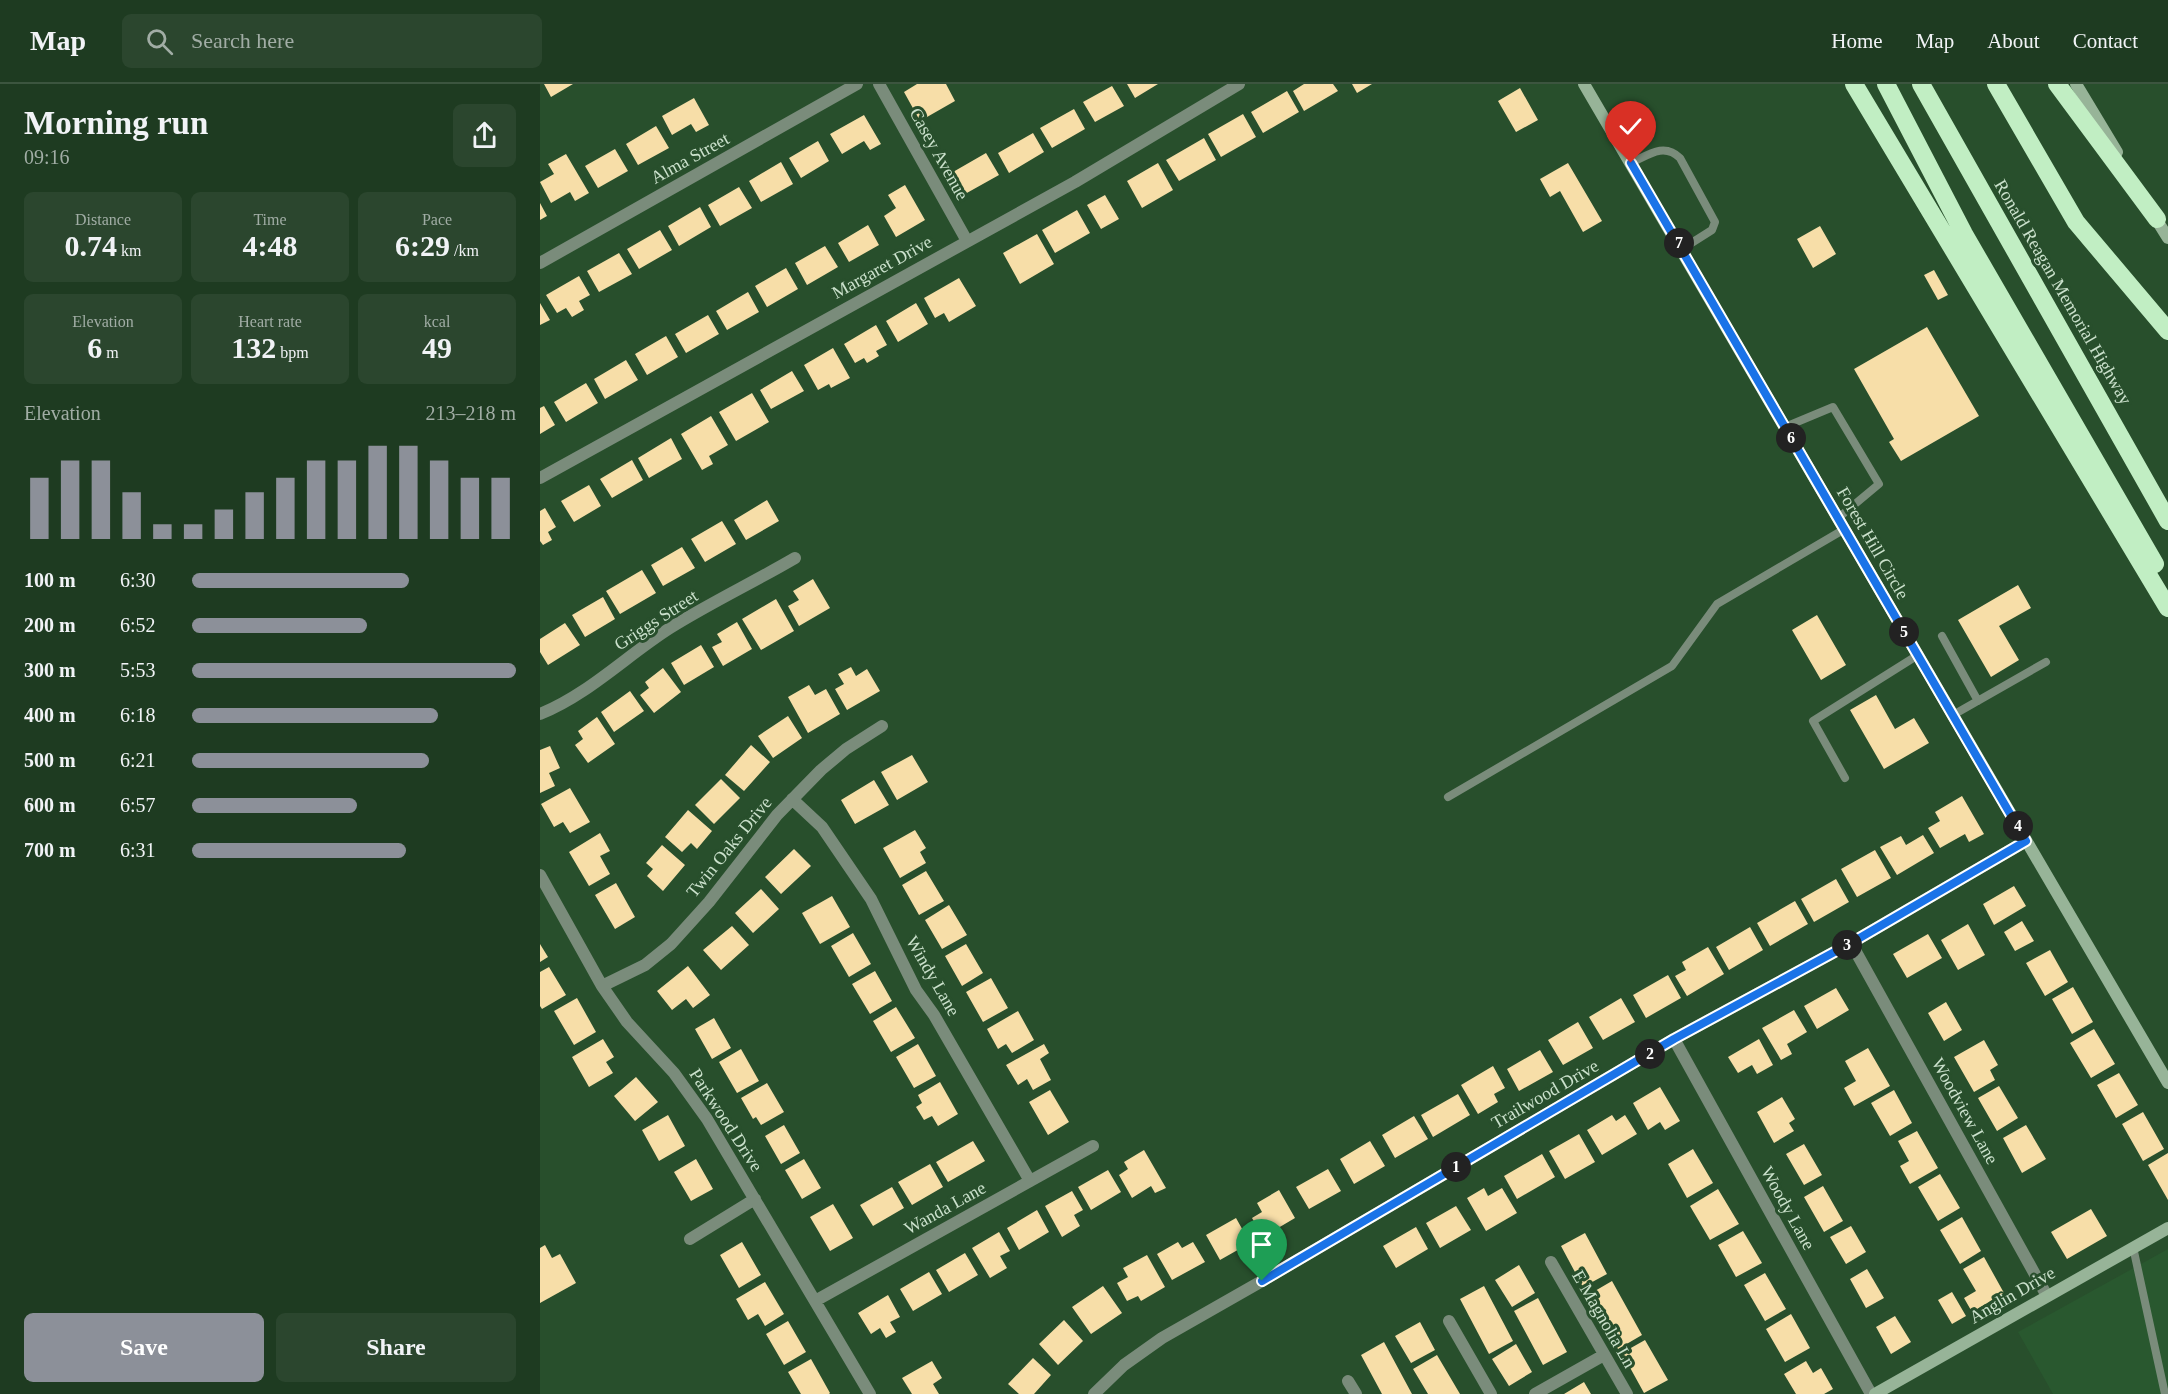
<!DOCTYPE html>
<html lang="en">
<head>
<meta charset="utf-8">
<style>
  :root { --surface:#1e3b21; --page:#2b462e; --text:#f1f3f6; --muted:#a1ada5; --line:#3c553f; --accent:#8c9099 }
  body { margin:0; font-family:Georgia,serif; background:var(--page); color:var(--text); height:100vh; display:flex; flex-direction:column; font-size:22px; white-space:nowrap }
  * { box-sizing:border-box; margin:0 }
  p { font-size:20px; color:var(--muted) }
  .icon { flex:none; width:33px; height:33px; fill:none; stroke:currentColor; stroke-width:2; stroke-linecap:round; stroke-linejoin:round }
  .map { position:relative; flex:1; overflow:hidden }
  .side { display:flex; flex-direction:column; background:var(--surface); width:540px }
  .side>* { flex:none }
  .pin { position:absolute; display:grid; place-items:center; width:51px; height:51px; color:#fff; margin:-62px -26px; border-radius:50% 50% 50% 0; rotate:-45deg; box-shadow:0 0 6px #0007 }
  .pin .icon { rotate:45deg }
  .km { position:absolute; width:30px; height:30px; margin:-15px; border-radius:50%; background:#222; color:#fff; font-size:16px; line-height:30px; text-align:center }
  .round { display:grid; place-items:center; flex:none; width:63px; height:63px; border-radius:9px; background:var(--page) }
  .head { display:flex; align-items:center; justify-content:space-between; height:102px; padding:0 24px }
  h1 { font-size:33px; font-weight:700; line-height:45px }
  .stats { display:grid; grid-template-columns:repeat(3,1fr); gap:9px; height:102px; padding:6px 24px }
  .stats div { display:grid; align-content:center; border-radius:9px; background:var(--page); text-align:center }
  .stats b { font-size:30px; font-weight:700 }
  .stats small { font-size:16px; font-weight:400 }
  .stats p { font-size:16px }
  .chart { height:168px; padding:12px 24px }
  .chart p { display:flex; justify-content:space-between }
  .chart svg { width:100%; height:108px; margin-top:6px; stroke:var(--accent); stroke-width:6 }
  .cta { display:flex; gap:12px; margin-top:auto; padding:12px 24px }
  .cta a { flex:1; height:69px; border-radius:9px; background:var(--accent); color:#fff; font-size:24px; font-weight:700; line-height:69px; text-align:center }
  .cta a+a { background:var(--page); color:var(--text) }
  ul { padding:0 24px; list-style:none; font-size:20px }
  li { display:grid; grid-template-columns:96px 72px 1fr; align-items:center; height:45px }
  li i { height:15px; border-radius:8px; background:var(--accent) }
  header { display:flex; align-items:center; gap:36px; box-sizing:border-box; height:84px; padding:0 30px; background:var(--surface); border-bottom:2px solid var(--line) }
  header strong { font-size:28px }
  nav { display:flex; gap:33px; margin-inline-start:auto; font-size:21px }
  .search { width:420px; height:54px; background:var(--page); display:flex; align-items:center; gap:15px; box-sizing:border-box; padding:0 21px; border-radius:9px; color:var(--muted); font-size:22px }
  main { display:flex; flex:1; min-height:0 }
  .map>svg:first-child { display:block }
  .built { fill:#29582f }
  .building { fill:#f7dea8 }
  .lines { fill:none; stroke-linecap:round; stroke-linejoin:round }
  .lane { stroke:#7a8c7b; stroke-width:8 }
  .street { stroke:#7a8c7b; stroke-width:12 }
  .secondary { stroke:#97b498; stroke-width:12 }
  .highway { stroke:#c1eec3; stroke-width:18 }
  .route-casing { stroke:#fff; stroke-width:12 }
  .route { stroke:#1a73e8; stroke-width:8 }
  .labels { text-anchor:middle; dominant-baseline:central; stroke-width:6; stroke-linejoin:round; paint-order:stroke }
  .street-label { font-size:18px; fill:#cbe1cc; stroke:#284f2c }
</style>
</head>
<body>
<header>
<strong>Map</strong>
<div class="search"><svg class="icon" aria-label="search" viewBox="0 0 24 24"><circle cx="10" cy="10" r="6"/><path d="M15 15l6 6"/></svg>Search here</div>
<nav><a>Home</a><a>Map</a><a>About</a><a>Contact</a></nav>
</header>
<main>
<section class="side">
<div class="head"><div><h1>Morning run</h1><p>09:16</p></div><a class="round"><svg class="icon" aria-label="share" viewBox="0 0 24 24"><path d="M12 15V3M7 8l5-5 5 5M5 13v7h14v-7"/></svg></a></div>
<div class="stats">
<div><p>Distance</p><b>0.74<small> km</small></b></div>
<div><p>Time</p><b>4:48</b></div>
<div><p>Pace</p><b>6:29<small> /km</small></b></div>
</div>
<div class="stats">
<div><p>Elevation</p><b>6<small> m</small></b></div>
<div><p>Heart rate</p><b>132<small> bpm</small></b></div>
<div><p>kcal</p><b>49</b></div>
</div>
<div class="chart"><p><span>Elevation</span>213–218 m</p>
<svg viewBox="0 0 160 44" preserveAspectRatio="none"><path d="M5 44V19M15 44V12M25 44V12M35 44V25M45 44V38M55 44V38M65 44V32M75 44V25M85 44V19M95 44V12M105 44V12M115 44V6M125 44V6M135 44V12M145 44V19M155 44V19"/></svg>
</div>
<ul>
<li><b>100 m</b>6:30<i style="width:67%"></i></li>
<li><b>200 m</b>6:52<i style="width:54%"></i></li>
<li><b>300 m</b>5:53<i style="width:100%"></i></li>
<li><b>400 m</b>6:18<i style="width:76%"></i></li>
<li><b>500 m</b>6:21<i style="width:73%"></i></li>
<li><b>600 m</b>6:57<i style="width:51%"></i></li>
<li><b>700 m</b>6:31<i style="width:66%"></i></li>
</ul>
<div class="cta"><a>Save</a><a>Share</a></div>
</section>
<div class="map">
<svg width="1628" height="1310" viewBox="0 0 1628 1310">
  <rect width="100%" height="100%" fill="#284f2c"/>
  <path class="built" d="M1628,1165V1310H1513L1478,1248Z"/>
  <path class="building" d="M4,0H33L11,13Z
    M377,0H406L415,17L380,37L364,8Z
    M587,0H618L595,14Z
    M764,0H793L798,7L764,27L753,7Z
    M812,0H832L817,9Z
    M572,2L584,22L555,38L543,18Z
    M980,4L998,36L976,48L958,17Z
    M747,7L759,28L723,49L711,28Z
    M154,14L169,41L156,48L151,40L132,51L122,32Z
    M534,25L545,45L512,64L500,44Z
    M703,30L716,53L681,73L668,50Z
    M324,31L341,60L330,66L324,57L302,70L290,50Z
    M116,42L129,64L98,81L86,60Z
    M493,49L504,68L469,89L458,69Z
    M664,54L676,76L639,97L626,76Z
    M278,57L289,77L261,94L249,74Z
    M75,65L88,87L58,104L45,82Z
    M446,69L459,91L425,110L413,88Z
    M26,70L49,109L35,117L30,108L11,119L0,98L14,90L8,80Z
    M241,78L253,100L221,118L209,97Z
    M618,79L633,106L602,124L587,97Z
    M1028,79L1062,137L1043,148L1020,107L1010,113L1000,95Z
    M365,101L385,136L356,153L344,132L356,124L348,111Z
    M199,103L212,124L180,142L168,121Z
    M565,111L579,135L561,145L547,121Z
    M0,119L7,132L0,136Z
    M160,123L171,143L139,162L128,142Z
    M537,126L550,149L515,169L502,146Z
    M328,141L339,161L309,178L298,159Z
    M1280,142L1296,170L1273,184L1257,155Z
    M120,146L132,166L99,185L87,165Z
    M497,150L514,180L480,200L463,169Z
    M285,162L298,183L267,201L255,179Z
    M79,169L92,190L59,208L47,187Z
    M246,184L258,205L227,223L215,202Z
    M1394,186L1408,211L1398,216L1384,191Z
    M39,192L50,211L39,217L44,226L32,233L26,224L17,229L6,211Z
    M419,194L436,222L409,238L404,229L395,234L384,214Z
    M208,208L219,228L187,246L176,227Z
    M0,219L10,236L0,241Z
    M376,219L388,240L358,258L346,237Z
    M168,231L179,250L146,269L135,250Z
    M336,241L347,261L336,267L339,272L327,279L324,274L315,279L304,260Z
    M1387,243L1439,332L1361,377L1349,358L1354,355L1314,285Z
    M126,252L138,273L107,291L95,270Z
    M293,264L310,294L291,304L289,300L278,306L264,281Z
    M86,276L98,296L65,315L54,295Z
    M252,287L264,307L231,325L220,306Z
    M46,299L58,319L26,338L14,318Z
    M212,309L229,338L196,357L179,328Z
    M4,322L15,341L0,350V324Z
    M171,332L188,361L169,372L173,380L162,386L141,350Z
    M131,354L142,375L109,394L98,374Z
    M92,376L103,396L72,414L60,395Z
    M49,401L61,422L34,438L21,417Z
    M227,416L239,437L206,456L194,436Z
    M5,424L16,443L8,448L12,456L3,461L0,457V427Z
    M182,437L196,460L165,478L151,455Z
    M142,463L155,484L123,502L111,481Z
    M102,486L116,509L80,530L66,507Z
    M273,495L290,524L259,542L248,522L259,516L253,507Z
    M1478,501L1491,524L1459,542L1479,576L1451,593L1418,536Z
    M63,513L75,535L45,553L32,531Z
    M236,515L254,547L221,566L202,535Z
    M1277,531L1306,581L1281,596L1252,546Z
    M197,538L212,565L183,582L172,563L182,558L177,550Z
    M25,539L40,561L8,581L0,568V555Z
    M161,561L174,583L144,601L131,579Z
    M311,583L316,592L327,585L340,607L307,626L295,605L304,600L298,590Z
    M123,584L141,608L114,629L100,611L109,604L105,598Z
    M269,601L275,611L286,605L300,630L268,649L248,613Z
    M90,607L104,627L74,648L61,628Z
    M1336,611L1355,645L1374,634L1389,659L1344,685L1310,626Z
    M248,632L262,654L233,674L218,652Z
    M57,633L75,660L48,679L35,661L43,655L38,647Z
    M211,661L230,678L204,707L185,691Z
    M10,662L20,684L9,689L15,702L0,709V666Z
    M372,671L388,698L357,716L341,688Z
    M181,695L200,714L174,740L155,721Z
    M334,696L349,721L315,740L301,716Z
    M30,704L50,738L30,749L23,738L14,743L1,720Z
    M1422,712L1444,750L1429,758L1425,750L1400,764L1388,744L1400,737L1395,728Z
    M148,726L172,747L157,765L151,759L142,768L125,753Z
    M375,746L386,764L380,768L386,779L360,794L343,764Z
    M60,749L70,767L60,772L70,790L49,802L29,768Z
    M1383,751L1394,769L1357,791L1340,763L1361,752L1366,761Z
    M122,761L145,781L123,807L107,792L113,785L106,779Z
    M254,765L271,782L241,810L225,793Z
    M1335,766L1351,794L1317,813L1301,785Z
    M386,787L404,817L379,831L362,801Z
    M1296,795L1309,818L1274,838L1261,815Z
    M76,799L95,833L75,845L55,811Z
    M1474,802L1486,822L1454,841L1443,820Z
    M221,805L239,825L213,849L195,829Z
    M292,812L310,843L280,860L262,829Z
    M1255,817L1268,840L1230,862L1217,839Z
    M409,821L427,851L402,865L385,836Z
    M1482,837L1494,857L1475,867L1464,848Z
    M1428,840L1445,871L1418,886L1401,856Z
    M192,842L209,861L181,886L163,866Z
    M1210,843L1223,866L1189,886L1176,863Z
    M313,849L331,880L309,893L291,862Z
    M1388,850L1402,874L1367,894L1353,870Z
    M0,860L8,873L0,878Z
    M426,860L443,889L422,902L405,872Z
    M1168,863L1184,890L1147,912L1135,892L1146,886L1142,878Z
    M1510,866L1528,898L1505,912L1486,879Z
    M148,882L170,911L153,924L146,915L132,926L117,907Z
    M9,883L26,911L2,925L0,922V888Z
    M335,887L352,917L330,930L312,900Z
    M1128,891L1141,914L1106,934L1093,911Z
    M451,894L468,924L443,938L426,908Z
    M1533,903L1553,938L1532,950L1512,915Z
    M1296,904L1309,926L1277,945L1264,922Z
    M37,914L56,948L34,961L14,927Z
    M1081,914L1095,938L1063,956L1049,933Z
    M1406,918L1422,946L1404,957L1388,929Z
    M356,923L375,954L351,968L333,937Z
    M1254,926L1267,948L1247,960L1252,970L1241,976L1222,944Z
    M478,927L494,956L472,969L466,960L458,965L447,945Z
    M174,934L191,964L172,975L155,945Z
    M1038,938L1053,964L1023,981L1008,956Z
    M1554,945L1575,980L1551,994L1530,959Z
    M63,955L74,973L66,978L73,989L49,1003L32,973Z
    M1219,955L1233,981L1217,990L1212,981L1198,989L1188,973Z
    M1444,956L1458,981L1450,986L1455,996L1434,1008L1414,973Z
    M378,960L396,992L374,1004L356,973Z
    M504,960L509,969L500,975L511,996L493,1006L487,995L478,1001L466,981Z
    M1328,964L1350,1002L1314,1022L1304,1004L1316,997L1305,977Z
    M201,965L219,997L197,1009L179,978Z
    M1000,966L1013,988L979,1007L967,985Z
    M953,982L965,1004L954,1010L958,1018L938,1030L921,1001Z
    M1579,989L1598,1021L1576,1034L1557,1001Z
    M96,993L118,1018L95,1037L74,1012Z
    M400,998L418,1030L398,1042L392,1032L384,1036L376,1023L382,1019L378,1011Z
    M227,999L244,1028L221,1041L216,1033L213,1035L201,1014Z
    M1459,1002L1478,1034L1457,1047L1438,1014Z
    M1120,1003L1140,1037L1125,1046L1120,1038L1108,1046L1093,1019Z
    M510,1006L529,1038L508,1051L489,1018Z
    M1354,1006L1372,1039L1350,1052L1331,1019Z
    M918,1010L930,1031L893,1053L881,1031Z
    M1242,1013L1255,1035L1249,1039L1254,1047L1234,1059L1217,1028Z
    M1603,1028L1624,1065L1603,1077L1582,1040Z
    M128,1031L145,1062L119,1077L102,1046Z
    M1072,1031L1076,1037L1085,1031L1097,1050L1062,1071L1047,1046Z
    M874,1032L888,1055L855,1074L842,1051Z
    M244,1041L260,1069L241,1080L225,1052Z
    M1486,1041L1506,1075L1482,1089L1463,1054Z
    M1377,1047L1398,1084L1370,1100L1360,1082L1369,1077L1358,1057Z
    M1039,1050L1055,1078L1025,1095L1009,1067Z
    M433,1057L445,1077L408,1098L396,1078Z
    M830,1057L845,1082L814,1100L800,1075Z
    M1264,1060L1282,1091L1264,1101L1246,1070Z
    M1153,1065L1173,1099L1147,1114L1128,1080Z
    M604,1066L626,1104L615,1109L611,1102L592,1114L579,1091L588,1085L584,1078Z
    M1628,1069V1116L1608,1081Z
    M1002,1070L1015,1093L977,1115L964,1092Z
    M156,1075L173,1105L151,1117L134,1088Z
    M264,1075L281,1104L262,1115L245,1086Z
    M390,1080L403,1103L372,1121L358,1098Z
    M788,1085L801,1107L769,1125L756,1103Z
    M568,1086L581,1108L551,1126L538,1103Z
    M1400,1090L1420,1124L1398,1137L1378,1103Z
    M1283,1102L1303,1137L1284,1148L1264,1113Z
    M352,1103L364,1124L333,1142L320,1121Z
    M944,1104L948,1112L962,1104L977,1129L946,1147L927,1114Z
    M1178,1105L1199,1140L1170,1156L1150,1122Z
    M739,1106L755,1134L723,1153L712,1134L722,1128L717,1119Z
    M532,1107L543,1126L534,1131L540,1142L522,1153L505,1122Z
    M293,1120L313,1154L290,1167L270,1133Z
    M916,1122L931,1146L900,1164L886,1139Z
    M1551,1125L1567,1152L1527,1175L1511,1148Z
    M497,1126L509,1148L479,1166L467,1144Z
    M1422,1133L1441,1167L1420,1180L1400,1146Z
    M696,1134L710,1159L680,1176L666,1151Z
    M1311,1142L1326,1168L1306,1180L1290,1153Z
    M876,1143L888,1165L856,1184L843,1162Z
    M1203,1147L1222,1179L1196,1193L1178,1161Z
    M459,1148L470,1167L460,1172L467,1184L450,1194L432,1164Z
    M1045,1149L1067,1190L1043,1203L1021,1162Z
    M202,1158L221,1191L199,1204L180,1171Z
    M638,1158L642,1164L653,1158L665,1178L632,1196L617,1170Z
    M5,1161L12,1174L20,1170L36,1199L0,1219V1164Z
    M425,1169L438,1191L409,1208L396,1186Z
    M607,1171L625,1203L601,1217L598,1212L587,1217L577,1199L588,1193L583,1184Z
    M1444,1173L1464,1209L1432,1228L1424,1214L1436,1207L1423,1185Z
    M979,1181L995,1209L972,1223L955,1196Z
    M1327,1185L1344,1214L1326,1224L1310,1195Z
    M389,1188L402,1210L373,1227L360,1205Z
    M1225,1189L1246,1225L1225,1237L1204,1201Z
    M1072,1197L1102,1251L1078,1265L1048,1211Z
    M225,1198L244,1230L225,1242L218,1230L208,1236L196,1215Z
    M563,1202L582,1229L551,1250L532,1223Z
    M944,1202L973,1257L949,1270L920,1215Z
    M1412,1208L1426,1232L1412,1240L1398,1216Z
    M348,1211L360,1233L350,1238L356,1248L346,1254L340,1244L331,1250L318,1229Z
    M998,1214L1027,1268L1003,1281L974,1227Z
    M1251,1230L1270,1264L1245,1278L1226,1245Z
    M1355,1232L1371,1258L1351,1270L1336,1243Z
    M524,1236L543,1257L518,1281L499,1260Z
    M248,1237L266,1268L244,1281L226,1250Z
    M880,1238L895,1266L871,1279L855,1252Z
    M1105,1256L1128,1296L1104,1309L1082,1269Z
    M844,1258L872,1310H842L821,1271Z
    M976,1260L992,1288L969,1302L952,1275Z
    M897,1271L920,1310H888L873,1285Z
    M493,1274L511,1291L494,1310H479L468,1300Z
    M271,1275L290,1309L289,1310H261L248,1288Z
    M392,1277L402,1294L393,1300L399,1310H372L362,1294Z
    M1266,1277L1273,1289L1281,1284L1293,1305L1284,1310H1256L1244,1290Z
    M1044,1298L1051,1310H1024Z"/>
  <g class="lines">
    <path class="lane" d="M1091,79C1108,71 1124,58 1140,74L1175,138L1172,146L1142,165
      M1245,343L1293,323L1339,400L1297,435
      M1402,552L1438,617
      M1413,631L1506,578
      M1305,694L1273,637L1378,571
      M908,713L1132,582L1177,520L1303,446
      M1593,1163L1625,1310"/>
    <path class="street" d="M339,0L427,157
      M0,179L317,0
      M0,394L535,98L699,0
      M0,630C49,610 86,572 130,544C170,519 214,498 255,474
      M252,715L282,743L331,815L376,906L394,931L490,1097
      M0,791L62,902L87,938L134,989L167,1035L330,1310
      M1311,859L1507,1212
      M62,902L105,881L131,860L169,818L237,731L281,686L306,665L342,642
      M1134,955L1331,1310
      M150,1155L215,1115
      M1011,1178L1087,1310
      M275,1217L553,1062
      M909,1237L951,1310
      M808,1297L816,1310
      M554,1310L584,1281L622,1254L722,1197L1134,955L1311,859L1486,757
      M995,1310L1064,1271"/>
    <path class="secondary" d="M1044,0L1628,999
      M1536,0L1577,68
      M1613,130L1628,154
      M1335,1310L1628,1144"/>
    <path class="highway" d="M1314,0L1628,524
      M1346,0L1424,150L1615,480
      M1381,0L1628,437
      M1456,0L1536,138L1628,247
      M1517,0L1617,135"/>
  </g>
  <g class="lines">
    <defs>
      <path id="route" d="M722,1197L1134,955L1311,859L1486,757L1091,79"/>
    </defs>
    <use href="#route" class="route-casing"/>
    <use href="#route" class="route"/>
  </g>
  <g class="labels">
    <g class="street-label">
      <text transform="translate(399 70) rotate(61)">Casey Avenue</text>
      <text transform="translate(150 74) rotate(-29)">Alma Street</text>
      <text transform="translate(342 183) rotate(-29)">Margaret Drive</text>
      <text transform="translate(1523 208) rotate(60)">Ronald Reagan Memorial Highway</text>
      <text transform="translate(1333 459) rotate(60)">Forest Hill Circle</text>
      <text transform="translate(116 536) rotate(-33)">Griggs Street</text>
      <text transform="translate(189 763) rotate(-51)">Twin Oaks Drive</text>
      <text transform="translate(393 892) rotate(60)">Windy Lane</text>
      <text transform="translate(1005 1010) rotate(-30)">Trailwood Drive</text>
      <text transform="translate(1425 1027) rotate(61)">Woodview Lane</text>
      <text transform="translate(186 1036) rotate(57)">Parkwood Drive</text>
      <text transform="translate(405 1124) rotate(-29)">Wanda Lane</text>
      <text transform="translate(1248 1124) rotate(61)">Woody Lane</text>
      <text transform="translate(1472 1211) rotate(-30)">Anglin Drive</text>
      <text transform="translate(1064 1235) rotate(60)">E Magnolia Ln</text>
    </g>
  </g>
</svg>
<div class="pin" style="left:722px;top:1197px;background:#1e9e55"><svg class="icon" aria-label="arrive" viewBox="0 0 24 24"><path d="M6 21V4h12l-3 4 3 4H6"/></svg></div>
<div class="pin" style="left:1091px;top:79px;background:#d93025"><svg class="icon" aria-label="check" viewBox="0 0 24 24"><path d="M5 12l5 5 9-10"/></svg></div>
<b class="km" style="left:916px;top:1083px">1</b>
<b class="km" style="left:1110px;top:970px">2</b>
<b class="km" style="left:1307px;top:861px">3</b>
<b class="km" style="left:1478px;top:742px">4</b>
<b class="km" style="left:1364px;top:548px">5</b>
<b class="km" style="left:1251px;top:354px">6</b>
<b class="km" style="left:1139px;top:159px">7</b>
</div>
</main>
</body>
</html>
